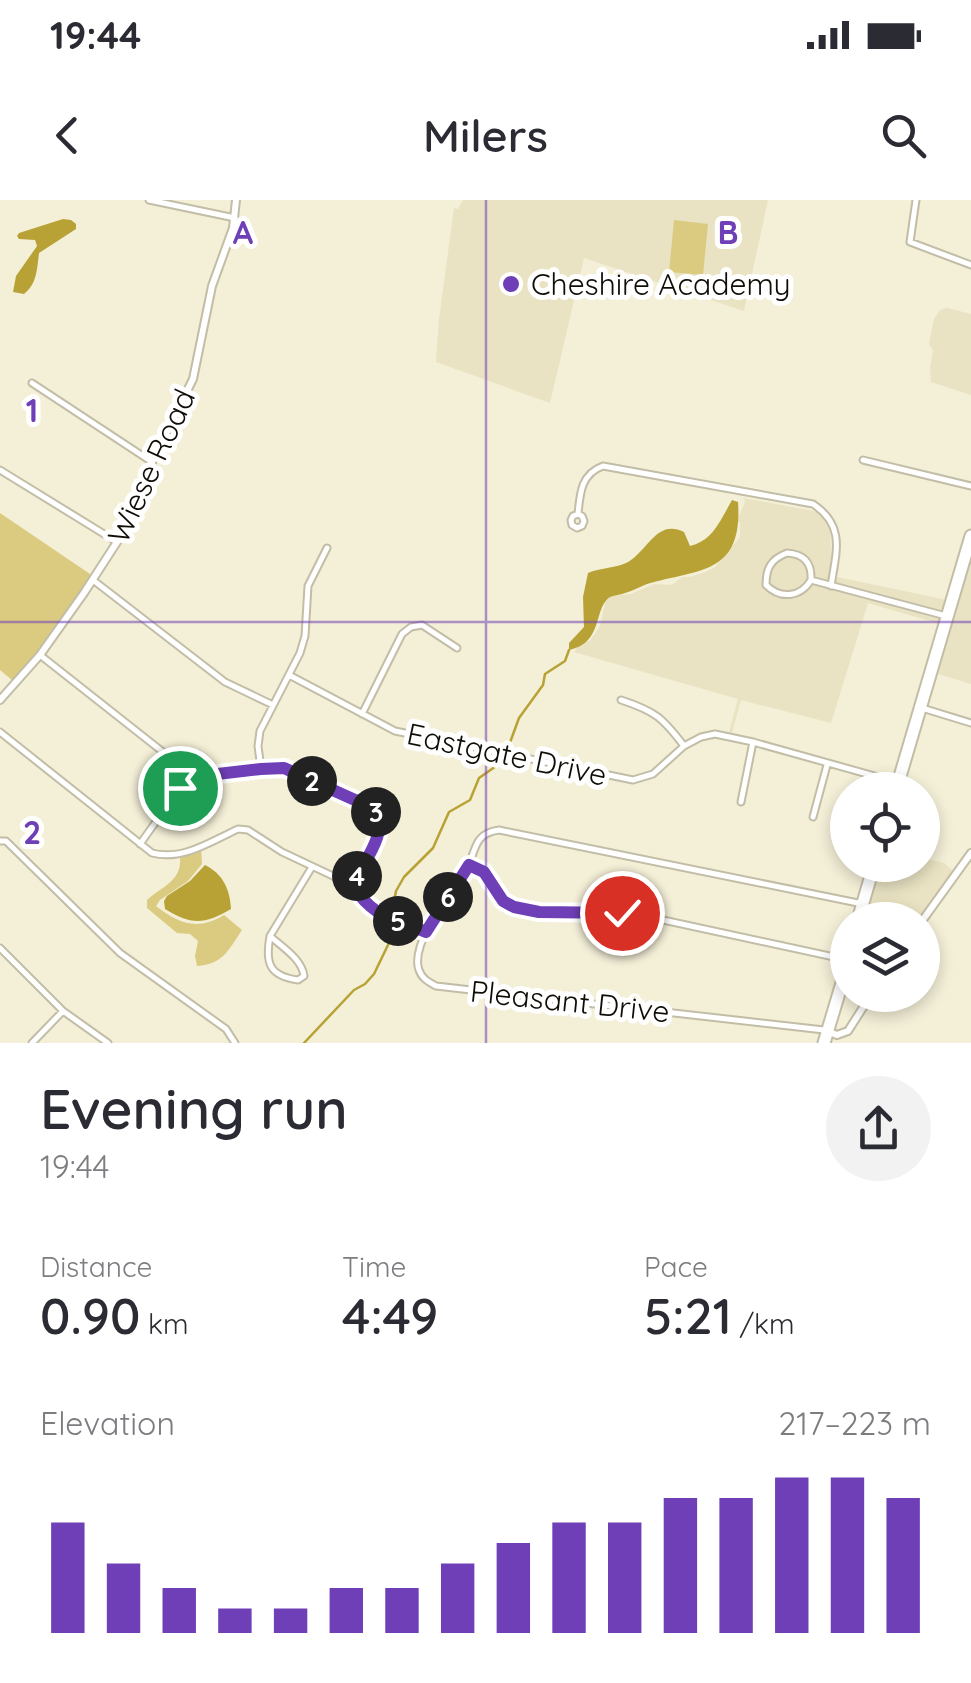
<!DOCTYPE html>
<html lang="en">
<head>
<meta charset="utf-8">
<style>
  :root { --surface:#fff; --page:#f2f2f3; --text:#2b2b33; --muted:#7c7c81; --accent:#6e3fb6 }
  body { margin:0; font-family:Quicksand,sans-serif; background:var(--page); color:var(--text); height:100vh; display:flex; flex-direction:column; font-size:38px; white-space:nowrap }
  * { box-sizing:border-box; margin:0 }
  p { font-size:32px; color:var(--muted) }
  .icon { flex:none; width:55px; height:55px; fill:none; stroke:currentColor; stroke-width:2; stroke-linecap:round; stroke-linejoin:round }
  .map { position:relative; height:843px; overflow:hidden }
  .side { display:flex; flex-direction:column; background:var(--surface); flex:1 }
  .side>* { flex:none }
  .buttons { position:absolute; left:830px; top:572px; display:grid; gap:20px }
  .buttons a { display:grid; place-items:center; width:110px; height:110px; border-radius:50%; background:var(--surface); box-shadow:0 5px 15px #0003; font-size:50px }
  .pin { position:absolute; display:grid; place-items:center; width:85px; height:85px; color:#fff; margin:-42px; border:5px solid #fff; border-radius:50%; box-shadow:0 2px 10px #0007 }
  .km { position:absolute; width:50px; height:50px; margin:-25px; border-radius:50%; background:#222; color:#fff; font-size:28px; line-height:50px; text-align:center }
  .round { display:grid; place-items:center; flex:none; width:105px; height:105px; border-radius:52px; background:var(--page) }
  .overview { display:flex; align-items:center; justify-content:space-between; height:170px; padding:0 40px }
  h1 { font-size:55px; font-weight:600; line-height:75px }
  .figures { display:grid; grid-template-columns:repeat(3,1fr); gap:15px; height:170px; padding:10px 40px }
  .figures div { display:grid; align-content:center }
  .figures b { font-size:50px; font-weight:600 }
  .figures small { font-size:28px; font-weight:400 }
  .figures p { font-size:28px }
  .chart { height:280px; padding:20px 40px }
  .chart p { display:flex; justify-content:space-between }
  .chart svg { width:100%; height:180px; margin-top:10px; stroke:var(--accent); stroke-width:6 }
  .status { display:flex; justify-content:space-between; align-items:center; height:70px; padding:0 50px; background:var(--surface); direction:ltr }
  .status svg { height:28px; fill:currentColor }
  header { display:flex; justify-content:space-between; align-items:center; height:130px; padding:0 40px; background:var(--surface); font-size:45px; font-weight:600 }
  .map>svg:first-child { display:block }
  .built { fill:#e9e3c3 }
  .green { fill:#dbcb80 }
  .water { fill:#b8a235 }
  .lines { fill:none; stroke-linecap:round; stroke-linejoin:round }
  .stream { stroke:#b8a235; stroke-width:2.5 }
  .minor-casing { stroke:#c2bda6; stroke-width:9 }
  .tertiary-casing { stroke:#c2bda6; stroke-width:10 }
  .trunk-casing { stroke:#c2bda6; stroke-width:15 }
  .minor { stroke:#fff; stroke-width:5 }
  .tertiary { stroke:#fff; stroke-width:6 }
  .trunk { stroke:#fff; stroke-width:11 }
  .route-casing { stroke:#fff; stroke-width:20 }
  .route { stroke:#6e3fb6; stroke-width:12 }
  .grid { fill:none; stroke:#6e3fb6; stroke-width:2.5; stroke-opacity:0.55 }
  .poi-dot { fill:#6e3fb6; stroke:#fff; stroke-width:4 }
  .labels { text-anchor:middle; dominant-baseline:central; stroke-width:10; stroke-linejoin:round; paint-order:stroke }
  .poi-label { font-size:30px; fill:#0f0d06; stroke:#fff; text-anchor:start }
  .street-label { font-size:30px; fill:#0f0d06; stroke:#fff }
  .grid-label { font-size:32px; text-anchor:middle; font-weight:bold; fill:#6e3fb6; stroke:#fff; stroke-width:10; stroke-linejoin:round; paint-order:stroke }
</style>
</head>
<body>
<div class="status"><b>19:44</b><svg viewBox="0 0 49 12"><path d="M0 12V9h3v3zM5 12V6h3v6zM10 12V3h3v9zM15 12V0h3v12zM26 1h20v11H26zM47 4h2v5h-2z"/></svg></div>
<header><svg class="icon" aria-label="back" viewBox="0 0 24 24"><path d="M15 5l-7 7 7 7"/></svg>Milers<svg class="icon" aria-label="search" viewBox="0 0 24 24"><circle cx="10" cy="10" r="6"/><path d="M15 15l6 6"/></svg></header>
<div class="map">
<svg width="971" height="843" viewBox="0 0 971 843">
  <rect width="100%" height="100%" fill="#f4efd7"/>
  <path class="built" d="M463,0H768L744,111L584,58L550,203L436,162L439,119L454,8L458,9Z
    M947,108L971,114V195L931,182L930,168L933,150L929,144L934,119L940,110Z
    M743,298L830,314L831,365L839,367L837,377L947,400L940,424L868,403L831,523L741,500L732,533L729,532L738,499L574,452L583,440L590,441L600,426L605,403L602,396L631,394L654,384L672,385L682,377H689L706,372L715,367L740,337V322L729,324L739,316L745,302Z
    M971,357V484L938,474Z
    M923,658L944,663L953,671L919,720H865L881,665H922Z"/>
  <path class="green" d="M674,20L708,24L703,75L669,72Z
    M0,313L93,376L37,455L13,481L0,470Z
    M201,649L202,664L188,681L160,700L156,706C179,724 198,731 224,715L242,730C228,751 223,764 197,766L195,756L198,741L190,734L177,733L147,708V700C161,687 182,681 180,658Z"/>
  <path class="water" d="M63,19L71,20L76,24V29L39,53C37,69 37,84 24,94L13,92L16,76L37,46L35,40L19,39L17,36L19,33Z
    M732,300L738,302C743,375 699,369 647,384C639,387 632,391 625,393C622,394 613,396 610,397C593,408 604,443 569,450V443L584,427L583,397L588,373C600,368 615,368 626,363C648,352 656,318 684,332L690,346C713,341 721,319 732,300Z
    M205,665C223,674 230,689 231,709C204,725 191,725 165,709L164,701L167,696L190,681Z"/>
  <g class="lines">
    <path class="stream" d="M508,548L519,518L543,485L545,474L565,461L569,450
      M304,843L354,790L365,784L374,774L402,716L394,702L396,691L404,677L433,648L449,612L470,600L479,578L499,564"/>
    <defs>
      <path id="minor" d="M149,0L235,18
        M916,0L910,42L971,65
        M32,183L152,262
        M863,260L971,286
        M0,270L117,342
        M578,314L582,316L584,321L582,326L577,328L572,325L571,320L573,316L578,314C580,293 581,274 603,266L813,304C846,326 836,352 831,386
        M787,353C804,354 812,363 811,380C800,398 780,399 766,385C766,368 771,359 787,353Z
        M93,380L225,482L273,505
        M811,380L946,416
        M40,455L168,556C178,567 184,573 180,588L140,644
        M289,475L395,531L633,580L653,574L684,546L701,537L715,534L753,542L896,582
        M621,500C655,511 663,518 684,546
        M922,508L971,523
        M362,514L402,434L411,427L422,425L457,448
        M0,532L152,653C182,661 210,642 238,629L248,630L282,652L352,685L364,702L377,713L426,732
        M261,569L258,546L260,531L300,453L305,436L308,386L327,348
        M183,579L261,569L284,568L366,605C371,608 376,611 378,616C387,632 360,670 352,685
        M741,602L753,542
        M813,617L827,565
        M0,641H6L120,753L226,829L235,843
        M469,665C476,645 477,633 499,630L863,704
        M270,736C282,747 302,759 304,776L298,780C269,776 265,763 270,736Z
        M270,736L312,667
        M0,748L63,811L108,843
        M824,830L436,786C429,782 422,779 419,770C409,743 454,688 469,665L484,672L503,701L513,707L539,712L640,715L848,760
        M32,843L63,811"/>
      <path id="tertiary" d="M0,500L40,455L84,393L117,342L130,316L152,262L193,179L212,86L233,28L236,0
        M922,721L971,653
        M829,832L837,835L848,831L871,795"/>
      <path id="trunk" d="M896,590L971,336
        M858,720L874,665
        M824,843L848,763"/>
    </defs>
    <use href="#minor" class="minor-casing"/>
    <use href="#tertiary" class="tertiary-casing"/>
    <use href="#trunk" class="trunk-casing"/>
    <use href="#minor" class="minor"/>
    <use href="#tertiary" class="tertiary"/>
    <use href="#trunk" class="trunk"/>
  </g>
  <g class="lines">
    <defs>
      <path id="route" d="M180,588L183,578L261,569L284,568L366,605C370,608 376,611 378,616C387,632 360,670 352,685C375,719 391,717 426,732L469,665L484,672L503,701L514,707L539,712L622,713"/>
    </defs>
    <use href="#route" class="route-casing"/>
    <use href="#route" class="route"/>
  </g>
  <path class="grid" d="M486,0V843M0,422H971"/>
  <circle class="poi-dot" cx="511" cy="84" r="10"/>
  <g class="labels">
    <g class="poi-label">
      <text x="531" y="84">Cheshire Academy</text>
    </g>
    <g class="street-label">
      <text transform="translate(151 266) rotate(-65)">Wiese Road</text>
      <text transform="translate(507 554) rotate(12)">Eastgate Drive</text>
      <text transform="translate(570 801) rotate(6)">Pleasant Drive</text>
    </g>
  </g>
  <g class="grid-label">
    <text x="243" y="44">A</text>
    <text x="728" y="44">B</text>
    <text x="32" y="222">1</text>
    <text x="32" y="644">2</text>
  </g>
</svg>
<div class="buttons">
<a><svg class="icon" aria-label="locate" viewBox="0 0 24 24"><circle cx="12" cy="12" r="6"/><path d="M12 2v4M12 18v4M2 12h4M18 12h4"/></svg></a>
<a><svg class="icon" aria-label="layers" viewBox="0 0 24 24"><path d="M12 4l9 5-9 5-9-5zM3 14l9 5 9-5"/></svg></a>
</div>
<div class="pin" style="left:180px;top:588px;background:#1e9e55"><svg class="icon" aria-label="arrive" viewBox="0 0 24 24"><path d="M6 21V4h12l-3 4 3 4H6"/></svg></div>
<div class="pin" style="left:622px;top:713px;background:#d93025"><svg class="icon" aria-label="check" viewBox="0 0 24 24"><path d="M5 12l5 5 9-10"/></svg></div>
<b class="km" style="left:312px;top:581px">2</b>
<b class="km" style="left:376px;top:612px">3</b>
<b class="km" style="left:357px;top:676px">4</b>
<b class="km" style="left:398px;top:721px">5</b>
<b class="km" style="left:448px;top:697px">6</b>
</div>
<section class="side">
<div class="overview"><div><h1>Evening run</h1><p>19:44</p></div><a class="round"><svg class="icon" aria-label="share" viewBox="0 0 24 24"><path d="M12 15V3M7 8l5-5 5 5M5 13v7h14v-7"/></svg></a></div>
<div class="figures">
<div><p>Distance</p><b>0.90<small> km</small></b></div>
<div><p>Time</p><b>4:49</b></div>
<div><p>Pace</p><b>5:21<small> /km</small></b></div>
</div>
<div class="chart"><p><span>Elevation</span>217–223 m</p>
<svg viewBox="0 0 160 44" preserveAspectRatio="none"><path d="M5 44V17M15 44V27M25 44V33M35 44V38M45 44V38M55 44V33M65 44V33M75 44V27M85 44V22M95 44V17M105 44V17M115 44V11M125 44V11M135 44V6M145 44V6M155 44V11"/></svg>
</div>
</section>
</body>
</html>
